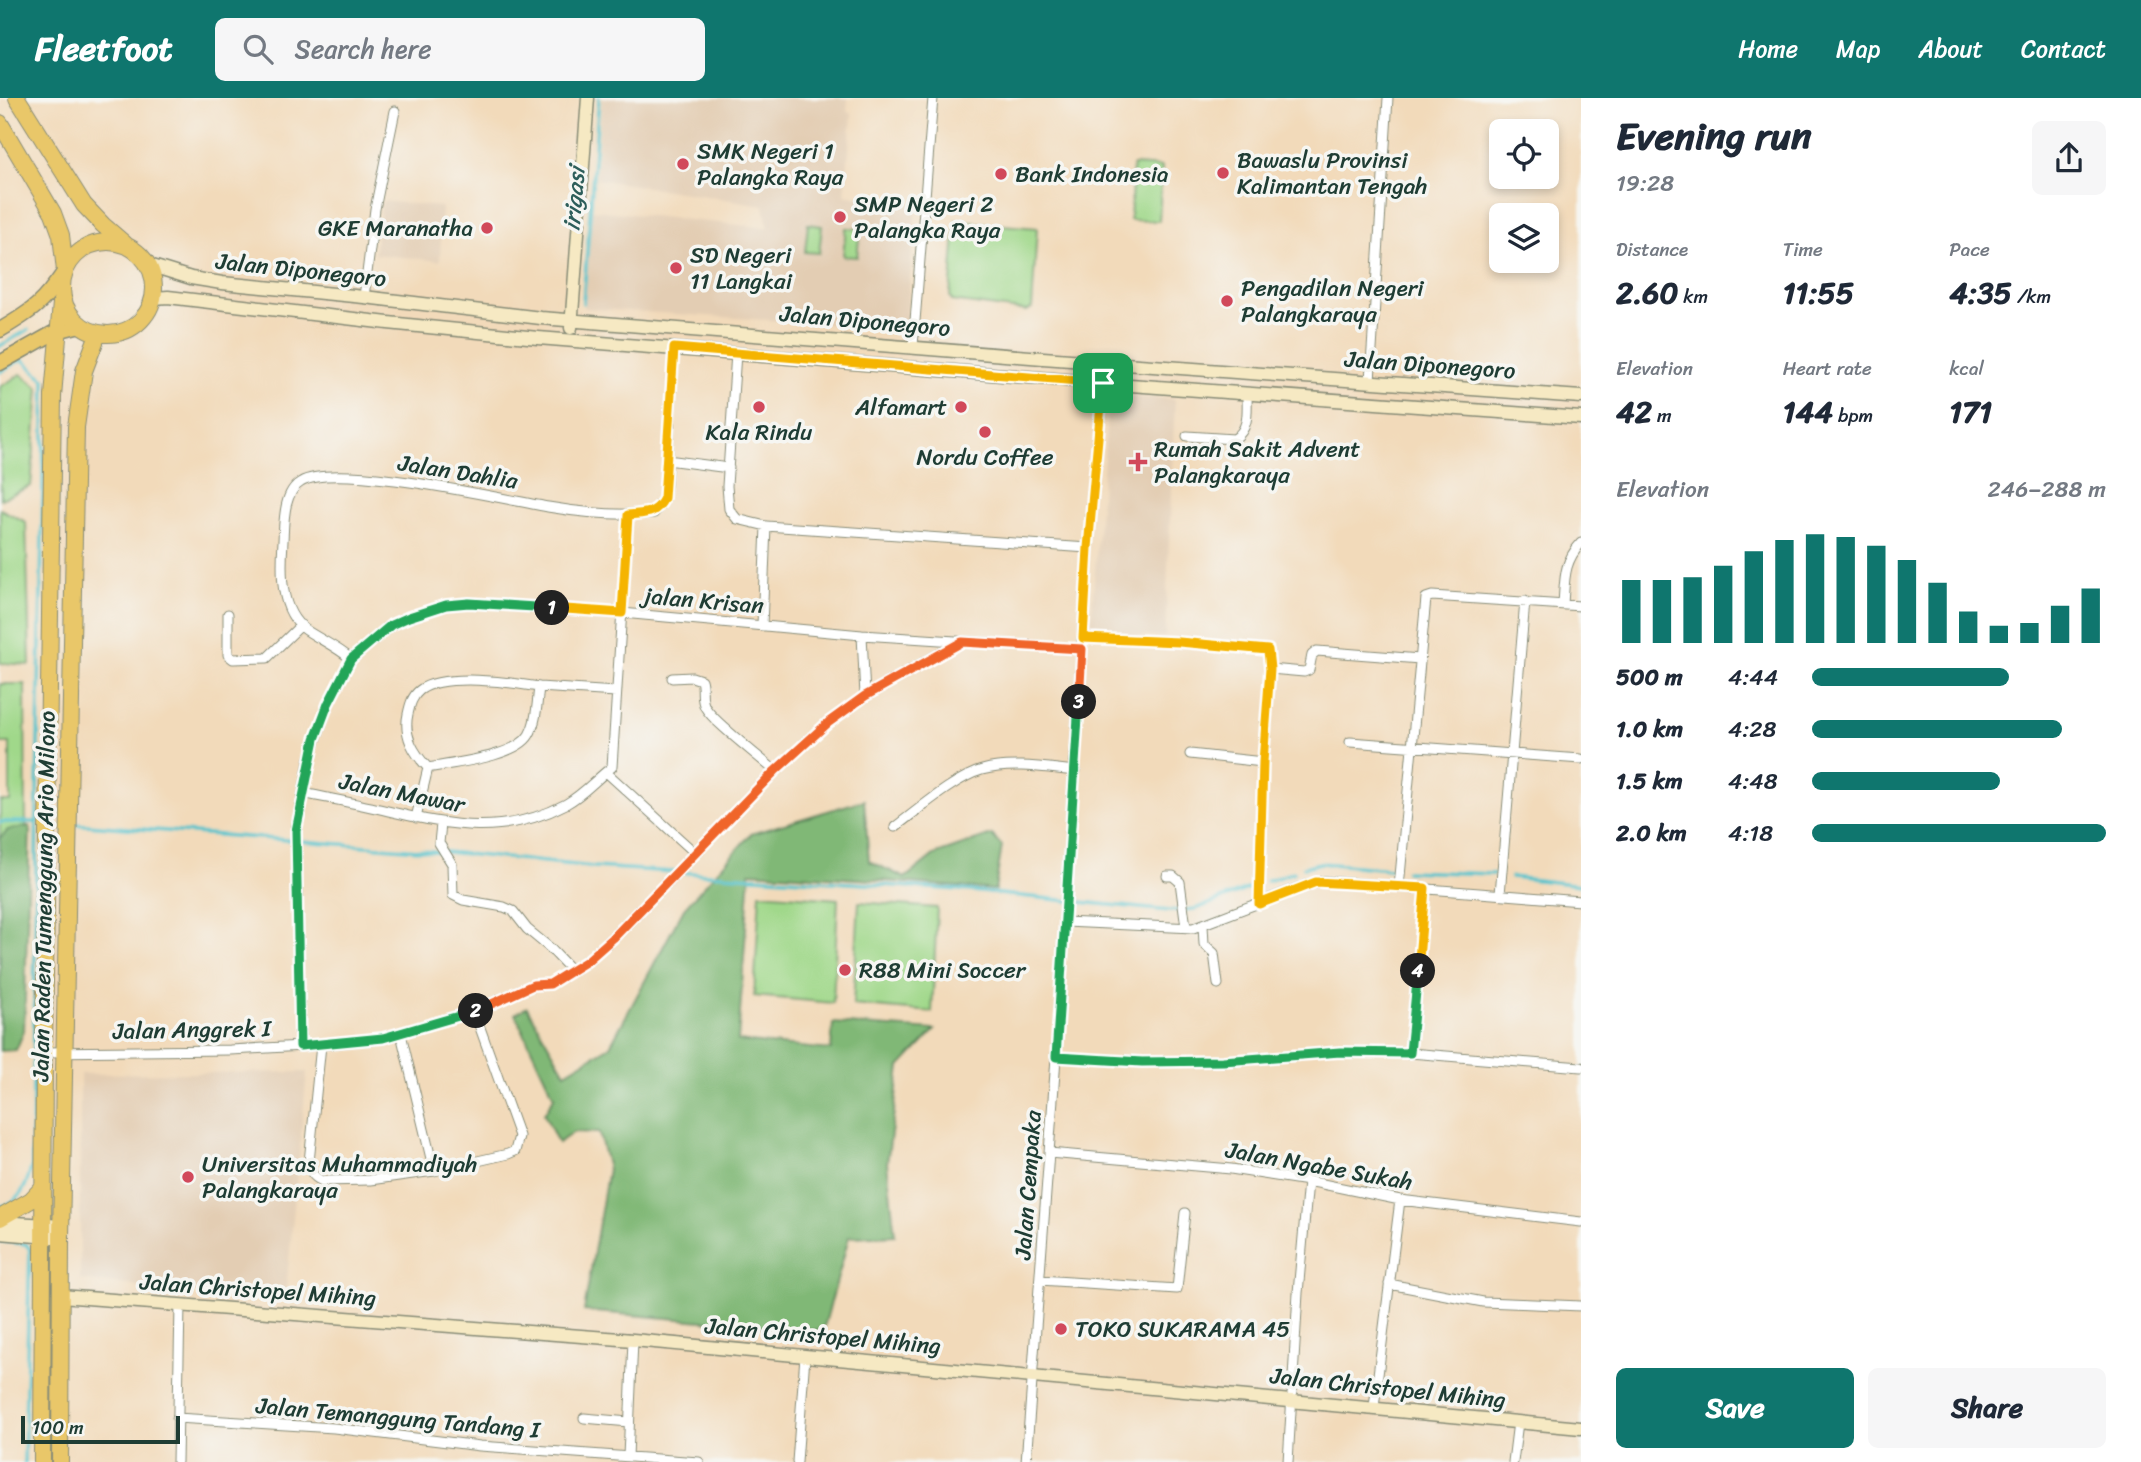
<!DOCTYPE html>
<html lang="en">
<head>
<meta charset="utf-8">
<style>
  :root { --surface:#fff; --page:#f6f6f7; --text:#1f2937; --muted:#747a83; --accent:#0f766e }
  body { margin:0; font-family:Sriracha,sans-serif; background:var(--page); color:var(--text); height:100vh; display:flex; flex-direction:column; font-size:26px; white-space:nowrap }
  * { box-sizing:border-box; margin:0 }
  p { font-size:23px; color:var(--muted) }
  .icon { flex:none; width:38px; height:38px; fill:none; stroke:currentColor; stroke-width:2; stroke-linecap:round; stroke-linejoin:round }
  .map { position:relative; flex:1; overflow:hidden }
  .drawer { display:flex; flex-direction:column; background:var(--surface); width:560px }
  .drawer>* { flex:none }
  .tools { position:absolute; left:1489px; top:21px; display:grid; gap:14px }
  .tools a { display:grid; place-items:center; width:70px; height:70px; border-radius:10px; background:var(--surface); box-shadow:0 4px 10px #0003; font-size:35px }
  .scale { position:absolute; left:21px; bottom:18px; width:159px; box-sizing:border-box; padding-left:7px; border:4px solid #1f3d34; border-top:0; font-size:19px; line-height:24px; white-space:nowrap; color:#1f3d34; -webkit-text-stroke:5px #f6f6f2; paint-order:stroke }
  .pin { position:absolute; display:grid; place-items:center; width:60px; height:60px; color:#fff; margin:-30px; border-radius:14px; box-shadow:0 4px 10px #0006 }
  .km { position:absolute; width:35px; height:35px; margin:-18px; border-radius:50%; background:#222; color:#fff; font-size:19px; line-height:35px; text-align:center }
  .round { display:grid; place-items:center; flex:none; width:74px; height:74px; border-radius:10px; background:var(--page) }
  .headline { display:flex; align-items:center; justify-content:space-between; height:119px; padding:0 35px }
  h1 { font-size:38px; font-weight:800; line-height:52px }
  .stats { display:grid; grid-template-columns:repeat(3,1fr); gap:10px; height:119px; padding:7px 35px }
  .stats div { display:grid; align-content:center }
  .stats b { font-size:30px; font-weight:800 }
  .stats small { font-size:19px; font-weight:400 }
  .stats p { font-size:19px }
  .chart { height:196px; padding:14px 35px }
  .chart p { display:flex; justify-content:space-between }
  .chart svg { width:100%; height:126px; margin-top:7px; stroke:var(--accent); stroke-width:6 }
  .cta { display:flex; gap:14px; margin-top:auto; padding:14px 35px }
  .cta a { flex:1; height:80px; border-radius:10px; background:var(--accent); color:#fff; font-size:28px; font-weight:800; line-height:80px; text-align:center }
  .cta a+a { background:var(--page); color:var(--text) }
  ul { padding:0 35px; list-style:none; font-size:23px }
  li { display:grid; grid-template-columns:112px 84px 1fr; align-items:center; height:52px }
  li i { height:18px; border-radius:9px; background:var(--accent) }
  header { display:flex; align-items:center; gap:42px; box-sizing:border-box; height:98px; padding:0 35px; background:var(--accent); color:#fff }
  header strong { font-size:33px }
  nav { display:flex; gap:38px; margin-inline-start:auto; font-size:24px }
  .search { width:490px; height:63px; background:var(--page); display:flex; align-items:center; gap:18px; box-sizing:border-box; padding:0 24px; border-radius:10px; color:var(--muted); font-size:26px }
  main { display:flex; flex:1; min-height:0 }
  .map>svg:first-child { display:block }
  .built { fill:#e3cdb3 }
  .green { fill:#a0d88a; stroke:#608a5f; stroke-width:2 }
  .forest { fill:#80b876; stroke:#507a55; stroke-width:2 }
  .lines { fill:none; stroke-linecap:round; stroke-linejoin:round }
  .stream { stroke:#56c3cc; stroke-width:3.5 }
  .street-casing { stroke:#888c77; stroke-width:11 }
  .secondary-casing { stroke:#888c77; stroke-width:15 }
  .primary-casing { stroke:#888c77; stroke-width:17 }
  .highway-casing { stroke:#888c77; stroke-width:18 }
  .street { stroke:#fff; stroke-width:9 }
  .secondary { stroke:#f6e9c3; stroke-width:12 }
  .primary { stroke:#e9c769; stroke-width:14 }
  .highway { stroke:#e9c769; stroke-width:16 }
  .split-1-casing { stroke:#fff; stroke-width:14 }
  .split-2-casing { stroke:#fff; stroke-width:14 }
  .split-3-casing { stroke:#fff; stroke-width:14 }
  .split-4-casing { stroke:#fff; stroke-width:14 }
  .split-5-casing { stroke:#fff; stroke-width:14 }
  .split-1 { stroke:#f5b400; stroke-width:9 }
  .split-2 { stroke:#22a559; stroke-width:9 }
  .split-3 { stroke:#f0652b; stroke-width:9 }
  .split-4 { stroke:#22a559; stroke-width:9 }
  .split-5 { stroke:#f5b400; stroke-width:9 }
  .poi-dot { fill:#d1495b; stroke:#f6f6f2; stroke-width:2.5 }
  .labels { text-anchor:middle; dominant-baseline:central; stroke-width:7; stroke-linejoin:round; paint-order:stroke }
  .poi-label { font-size:23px; fill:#1f3d34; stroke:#f6f6f2; text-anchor:start }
  .street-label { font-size:23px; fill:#1f3d34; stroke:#f6f6f2 }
  .water-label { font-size:24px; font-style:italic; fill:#2d5e5a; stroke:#f6f6f2 }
</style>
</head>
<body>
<header>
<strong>Fleetfoot</strong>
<div class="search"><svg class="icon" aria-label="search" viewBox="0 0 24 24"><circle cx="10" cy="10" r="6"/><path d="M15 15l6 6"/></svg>Search here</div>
<nav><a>Home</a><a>Map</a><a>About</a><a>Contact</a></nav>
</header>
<main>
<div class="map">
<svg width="1581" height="1364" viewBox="0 0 1581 1364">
  <rect width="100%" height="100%" fill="#f6f6f2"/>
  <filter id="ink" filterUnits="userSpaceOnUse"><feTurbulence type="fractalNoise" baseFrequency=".0143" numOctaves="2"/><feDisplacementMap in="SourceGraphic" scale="14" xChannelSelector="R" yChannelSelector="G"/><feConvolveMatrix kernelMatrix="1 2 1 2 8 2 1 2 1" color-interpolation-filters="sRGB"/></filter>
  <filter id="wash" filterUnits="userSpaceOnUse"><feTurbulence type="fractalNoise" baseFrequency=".00686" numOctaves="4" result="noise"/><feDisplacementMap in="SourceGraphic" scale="28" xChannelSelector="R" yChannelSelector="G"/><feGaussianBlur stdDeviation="1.57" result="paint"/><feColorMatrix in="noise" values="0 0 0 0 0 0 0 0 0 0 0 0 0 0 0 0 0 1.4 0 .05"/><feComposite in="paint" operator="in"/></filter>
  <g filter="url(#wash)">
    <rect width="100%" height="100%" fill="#f2daba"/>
    <path class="built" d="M602,0H848L847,14L852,15L845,97L916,106L906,231L584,210L592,112L768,130L764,107L596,81Z
      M382,103L442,109L440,163L374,156Z
      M1109,298L1175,301L1165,539L1090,535Z
      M307,974L285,1203L80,1182V976Z"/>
    <path class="green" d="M1133,67L1162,69L1159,123L1130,122Z
      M956,123L1037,130L1032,210L1027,213L952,203L950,198Z
      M808,126L822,128L819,155L805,154Z
      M846,130L860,131L857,159L843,158Z
      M21,276L39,290L31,388L1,401L0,289Z
      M0,411L26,424L30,567L0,565Z
      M0,586H25L26,739L0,740V703H10V645H0Z
      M760,795L838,801L833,905L754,898Z
      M859,804L937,810L932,914L853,907Z"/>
    <path class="forest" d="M864,702L869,763L905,780L934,757L992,737L1002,748L995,792L875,782L750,774L738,943L831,952L833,925L935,932L900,969L887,1065L895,1137L849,1139L823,1233L584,1213L608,1071L599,1035L574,1034L558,1045L544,1016L554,999L515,916L527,909L565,975L610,948L684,810L751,736Z
      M30,728L24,933L16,952L0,953V740L8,732Z"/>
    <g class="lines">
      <path class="stream" d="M583,205L599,0
        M0,248L28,232
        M0,274L22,261L45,282C40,544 34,805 32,1067C27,1087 21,1104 0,1109
        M0,724H38
        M74,726L446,754L594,769L961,792L1170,813L1196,811L1250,790
        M1304,769L1320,765L1391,771
        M1406,773L1494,776
        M1511,779L1581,787
        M1267,783L1294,774
        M0,1143L26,1146L30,1152L24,1364"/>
    </g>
  </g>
  <g filter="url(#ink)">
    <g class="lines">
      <defs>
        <path id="street" d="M364,199L375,111L395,13
          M913,248L933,0
          M736,255L727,388L729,411L737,421L766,428L1088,450
          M1370,283L1388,0
          M1187,338L1234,341C1250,331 1247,313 1247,296
          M667,362L729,370
          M1563,506C1565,481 1563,465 1581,445
          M228,516V557L233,561L267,560L301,527
          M762,528L766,428
          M862,537L865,598
          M1083,540L1179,544L1268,552L1270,571L1263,664L1259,806
          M351,561C337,549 321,542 306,532C279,514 281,471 283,443C284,425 283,394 301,384C335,363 502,401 548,409C583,415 619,418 654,415L664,400L666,387L674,250
          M1270,571L1304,574L1309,572L1312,557L1317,553L1420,561
          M672,580L692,579L701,582C704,591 700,600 705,609C714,625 759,658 775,673
          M1350,644L1581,661
          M1190,656L1263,664
          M428,670C414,655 403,638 408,616C410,607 412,598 420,592C443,575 511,584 539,589
          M606,674L694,754
          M303,695C331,701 359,706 388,713C452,728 504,739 566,706C584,696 596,681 612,669L628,417
          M416,720L428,670C453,665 516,659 529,637C537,623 537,604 539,589L616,594
          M441,726L439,745L452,766L453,797L463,802L504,809L513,813L527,831L550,850L572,873
          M895,729C918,712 956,679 982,672C1011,664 1046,670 1076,673
          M1167,778H1173L1180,784L1186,829
          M1399,789L1426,500L1432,498L1581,508
          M1500,796L1525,503
          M1065,824L1193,830L1306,787L1325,783L1581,803
          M1203,827L1204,846L1214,855L1218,886
          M401,936L434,1073L508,1056L515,1053L519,1038L474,913
          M321,947L309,1064C310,1074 313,1079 322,1083L370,1082L434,1073
          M300,948L296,733L309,663L328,606L351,561L391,527L409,519L446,507L469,505L622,515L862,537L1082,551
          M44,954L230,952L321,947L383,940L474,913L533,887L550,886L587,863L613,840L775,673L829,624L865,598L958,545
          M1410,955L1425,790
          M1056,959L1142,964L1223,963L1340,954L1410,955L1581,969
          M1049,1055L1231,1071L1308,1083L1400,1102L1581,1124
          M1040,1182L1177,1191L1185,1115
          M1389,1186L1483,1204L1581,1208
          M1374,1309L1400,1102
          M177,1320L334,1330L480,1348L699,1364
          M584,1320L629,1324
          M628,1359L633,1242
          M177,1364L180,1207
          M797,1364L805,1258
          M1026,1364L1055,974L1088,450L1103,285
          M1288,1364L1298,1195L1308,1083
          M1513,1364L1518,1324"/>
        <path id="secondary" d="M149,167L191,180L222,185L364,199L541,220L1043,260L1581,299
          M154,200L168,199L388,225L538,240L1103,285L1581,320
          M571,230L588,0
          M0,1124L62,1128
          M0,1135L61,1140
          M61,1198L633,1242L1581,1330"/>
        <path id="primary" d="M0,232C34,212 43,205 65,173
          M0,265L57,233L80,227"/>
        <path id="highway" d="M17,0L84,107L103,127L125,146
          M0,25L53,115L61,137L65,173
          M62 190a46 46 0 1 1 92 0a46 46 0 1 1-92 0Z
          M0,1120L31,1102L43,1089
          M42,1364L44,954L53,298L62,193
          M60,1364L61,1140L76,329L84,273L98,236"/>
      </defs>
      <use href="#street" class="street-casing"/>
      <use href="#secondary" class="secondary-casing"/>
      <use href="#primary" class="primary-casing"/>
      <use href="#highway" class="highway-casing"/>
      <use href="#street" class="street"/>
      <use href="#secondary" class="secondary"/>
      <use href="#primary" class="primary"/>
      <use href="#highway" class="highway"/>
    </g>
  </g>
  <g class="lines" filter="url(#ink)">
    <defs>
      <path id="split-1" d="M552,510L622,515L628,417C645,415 656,417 664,400L674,250L1103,285"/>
      <path id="split-2" d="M476,913L383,940L300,948L296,733L315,641L328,606L351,561L391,527L409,519L446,507L469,505L552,510"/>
      <path id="split-3" d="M476,913L533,887L550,886L587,863L613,840L775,673L829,624L865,598L962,544L1082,551L1079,604"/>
      <path id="split-4" d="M1079,604L1056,959L1142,964L1223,963L1340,954L1410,955L1418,873"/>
      <path id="split-5" d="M1103,285L1088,450L1083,540L1179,544L1268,552L1270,571L1263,664L1259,806L1316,784L1425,790L1418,873"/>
    </defs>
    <use href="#split-1" class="split-1-casing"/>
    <use href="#split-2" class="split-2-casing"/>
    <use href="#split-3" class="split-3-casing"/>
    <use href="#split-4" class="split-4-casing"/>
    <use href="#split-5" class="split-5-casing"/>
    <use href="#split-1" class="split-1"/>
    <use href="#split-2" class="split-2"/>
    <use href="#split-3" class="split-3"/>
    <use href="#split-4" class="split-4"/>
    <use href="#split-5" class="split-5"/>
  </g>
  <g class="poi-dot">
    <circle cx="683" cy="66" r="7"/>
    <circle cx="1223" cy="75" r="7"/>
    <circle cx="1001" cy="76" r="7"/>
    <circle cx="840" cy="119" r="7"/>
    <circle cx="487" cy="130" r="7"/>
    <circle cx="676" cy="170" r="7"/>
    <circle cx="1227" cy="203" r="7"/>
    <circle cx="759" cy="309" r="7"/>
    <circle cx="961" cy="309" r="7"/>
    <circle cx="985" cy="334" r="7"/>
    <path d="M1134.5 353.5h7v7h7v7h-7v7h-7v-7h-7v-7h7z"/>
    <circle cx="845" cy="872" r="7"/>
    <circle cx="188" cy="1079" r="7"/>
    <circle cx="1061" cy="1231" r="7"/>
  </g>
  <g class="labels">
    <g class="poi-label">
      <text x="697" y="53">SMK Negeri 1<tspan x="697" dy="26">Palangka Raya</tspan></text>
      <text x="1237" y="62">Bawaslu Provinsi<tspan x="1237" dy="26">Kalimantan Tengah</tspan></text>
      <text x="1015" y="76">Bank Indonesia</text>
      <text x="854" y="106">SMP Negeri 2<tspan x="854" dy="26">Palangka Raya</tspan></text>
      <text x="473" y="130" text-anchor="end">GKE Maranatha</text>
      <text x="690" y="157">SD Negeri<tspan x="690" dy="26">11 Langkai</tspan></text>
      <text x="1241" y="190">Pengadilan Negeri<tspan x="1241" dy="26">Palangkaraya</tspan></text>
      <text x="947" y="309" text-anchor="end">Alfamart</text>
      <text x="759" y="334" text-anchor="middle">Kala Rindu</text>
      <text x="1154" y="351">Rumah Sakit Advent<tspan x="1154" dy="26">Palangkaraya</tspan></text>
      <text x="985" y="359" text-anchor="middle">Nordu Coffee</text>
      <text x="859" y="872">R88 Mini Soccer</text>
      <text x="202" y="1066">Universitas Muhammadiyah<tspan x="202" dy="26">Palangkaraya</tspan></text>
      <text x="1075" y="1231">TOKO SUKARAMA 45</text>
    </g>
    <g class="street-label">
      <text transform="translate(301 172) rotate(6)">Jalan Diponegoro</text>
      <text transform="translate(865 223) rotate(5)">Jalan Diponegoro</text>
      <text transform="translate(1430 267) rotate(4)">Jalan Diponegoro</text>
      <text transform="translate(458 374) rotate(9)">Jalan Dahlia</text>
      <text transform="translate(704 503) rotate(5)">jalan Krisan</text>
      <text transform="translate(402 695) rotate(11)">Jalan Mawar</text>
      <text transform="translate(44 798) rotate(-89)">Jalan Raden Tumenggung Ario Milono</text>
      <text transform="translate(192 932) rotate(-1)">Jalan Anggrek I</text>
      <text transform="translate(1319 1068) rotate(10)">Jalan Ngabe Sukah</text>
      <text transform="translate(1028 1087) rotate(-86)">Jalan Cempaka</text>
      <text transform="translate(258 1192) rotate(4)">Jalan Christopel Mihing</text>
      <text transform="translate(823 1238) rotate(5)">Jalan Christopel Mihing</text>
      <text transform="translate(1388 1290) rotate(6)">Jalan Christopel Mihing</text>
      <text transform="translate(398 1320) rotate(5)">Jalan Temanggung Tandang I</text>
    </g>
    <g class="water-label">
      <text transform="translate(574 101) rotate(-85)">irigasi</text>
    </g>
  </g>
</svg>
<div class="tools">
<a><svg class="icon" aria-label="locate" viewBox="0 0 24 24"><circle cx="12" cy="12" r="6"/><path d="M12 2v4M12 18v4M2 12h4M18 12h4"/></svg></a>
<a><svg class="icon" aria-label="layers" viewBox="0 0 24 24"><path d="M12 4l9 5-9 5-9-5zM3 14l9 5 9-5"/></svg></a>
</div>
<div class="scale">100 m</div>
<div class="pin" style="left:1103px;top:285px;background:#1e9e55"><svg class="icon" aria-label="arrive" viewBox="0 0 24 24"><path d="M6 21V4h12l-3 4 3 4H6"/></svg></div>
<b class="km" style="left:552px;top:510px">1</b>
<b class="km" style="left:476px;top:913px">2</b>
<b class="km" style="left:1079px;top:604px">3</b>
<b class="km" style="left:1418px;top:873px">4</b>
</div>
<section class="drawer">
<div class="headline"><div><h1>Evening run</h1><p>19:28</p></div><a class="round"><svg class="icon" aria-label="share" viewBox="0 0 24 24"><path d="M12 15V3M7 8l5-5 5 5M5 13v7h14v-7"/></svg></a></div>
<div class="stats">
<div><p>Distance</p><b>2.60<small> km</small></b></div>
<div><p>Time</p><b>11:55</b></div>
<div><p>Pace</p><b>4:35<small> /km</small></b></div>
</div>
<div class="stats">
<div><p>Elevation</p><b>42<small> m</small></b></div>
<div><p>Heart rate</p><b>144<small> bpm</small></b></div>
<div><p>kcal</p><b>171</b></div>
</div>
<div class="chart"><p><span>Elevation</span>246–288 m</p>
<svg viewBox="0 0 160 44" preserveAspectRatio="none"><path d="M5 44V22M15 44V22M25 44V21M35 44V17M45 44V12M55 44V8M65 44V6M75 44V7M85 44V10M95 44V15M105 44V23M115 44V33M125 44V38M135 44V37M145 44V31M155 44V25"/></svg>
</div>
<ul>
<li><b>500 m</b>4:44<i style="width:67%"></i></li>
<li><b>1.0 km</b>4:28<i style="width:85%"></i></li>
<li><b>1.5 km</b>4:48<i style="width:64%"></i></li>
<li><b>2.0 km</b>4:18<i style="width:100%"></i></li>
</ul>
<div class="cta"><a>Save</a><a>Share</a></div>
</section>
</main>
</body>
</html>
